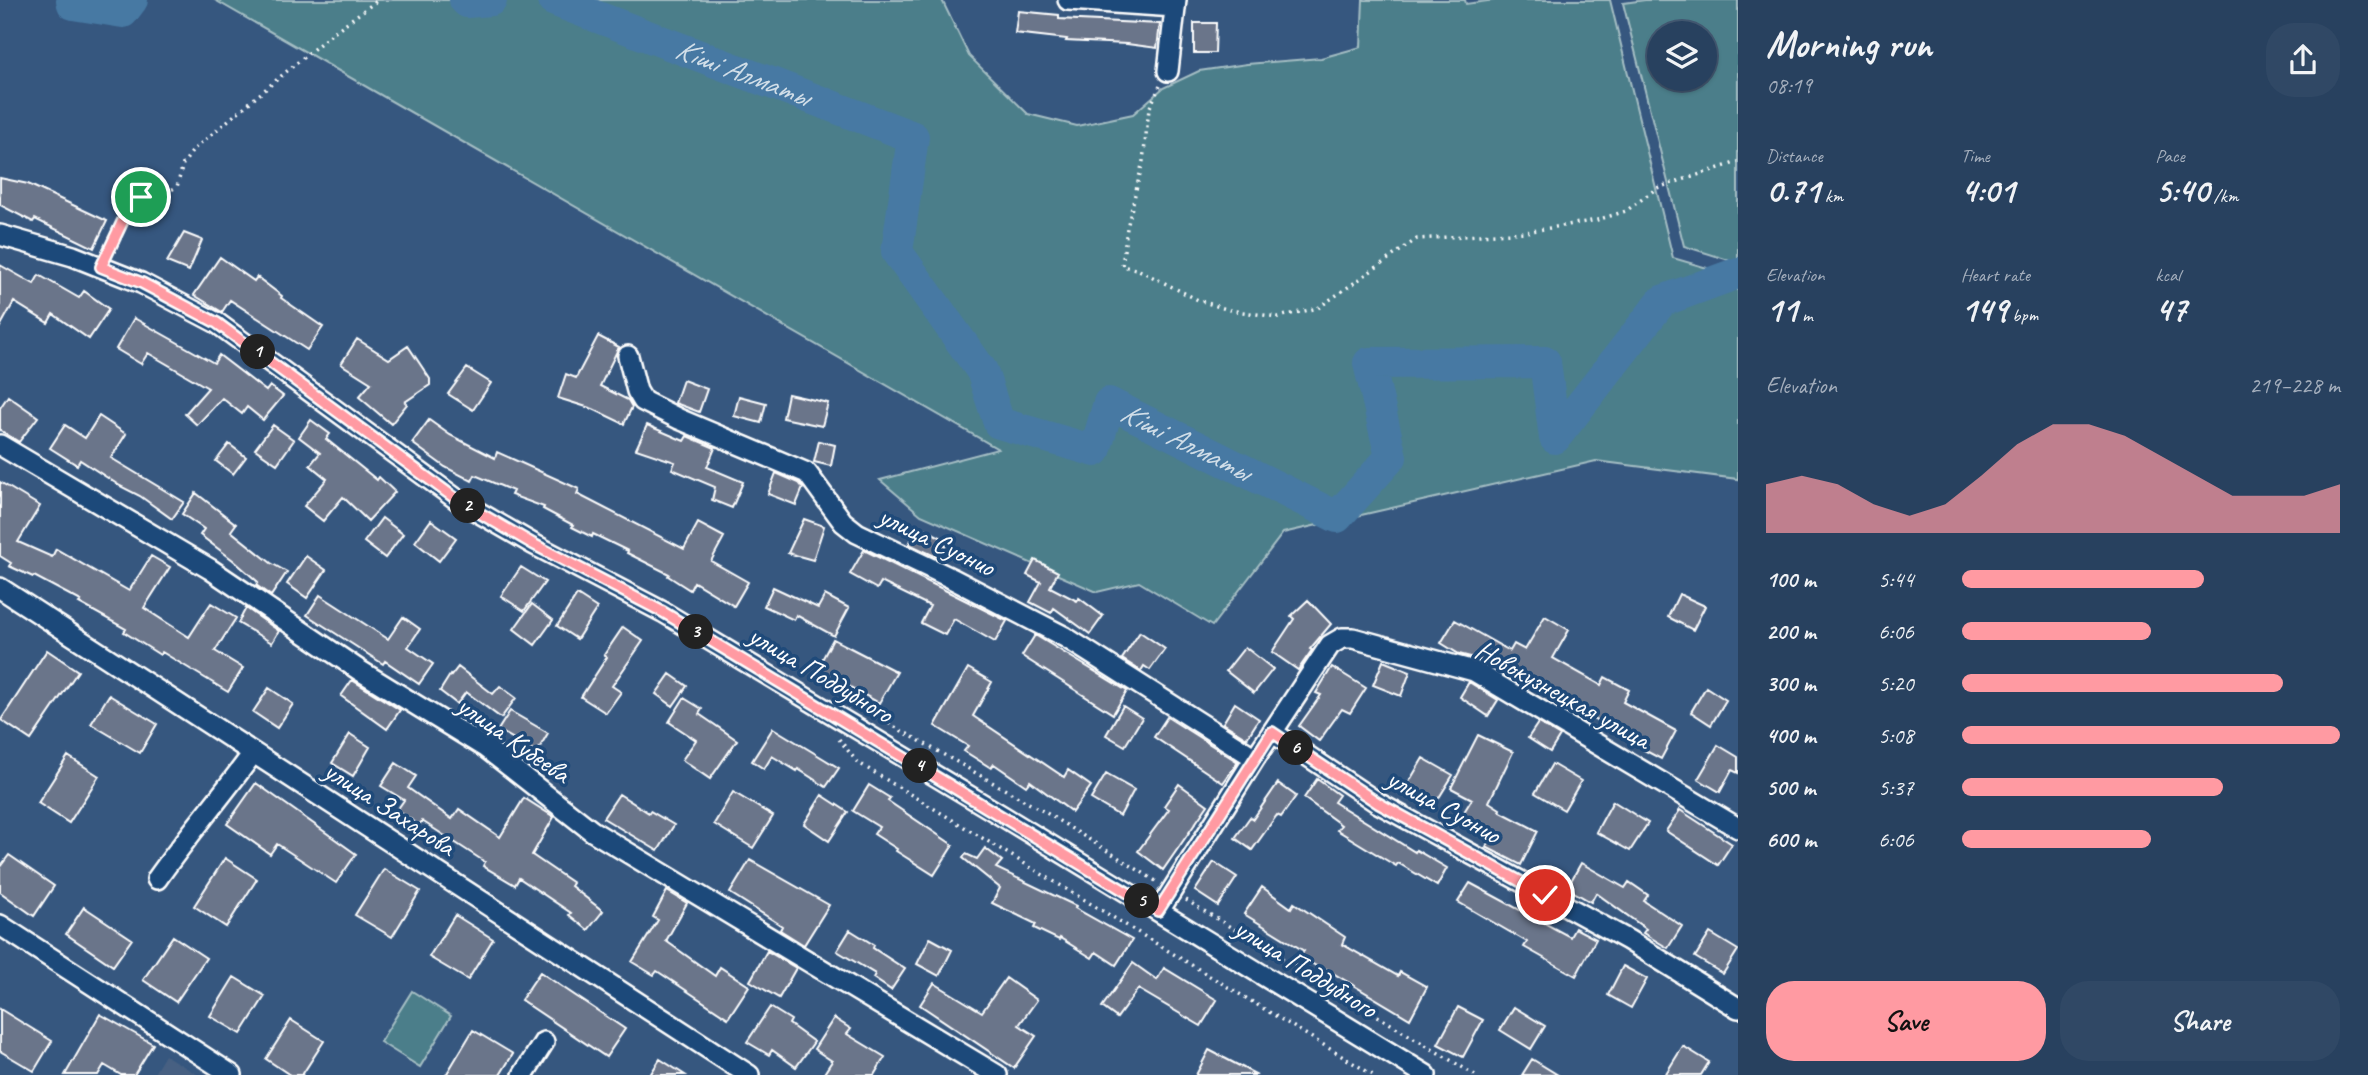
<!DOCTYPE html>
<html lang="en">
<head>
<meta charset="utf-8">
<style>
  :root { --surface:#28415f; --page:#304865; --text:#f1f3f6; --muted:#a5afbd; --line:#445a74; --accent:#ff9aa2 }
  body { margin:0; font-family:Caveat,sans-serif; background:var(--page); color:var(--text); height:100vh; display:flex; flex-direction:column; font-size:26px; white-space:nowrap }
  * { box-sizing:border-box; margin:0 }
  p { font-size:23px; color:var(--muted) }
  .icon { flex:none; width:38px; height:38px; fill:none; stroke:currentColor; stroke-width:2; stroke-linecap:round; stroke-linejoin:round }
  .map { position:relative; flex:1; overflow:hidden }
  .panel { display:flex; flex-direction:column; background:var(--surface); width:630px }
  .panel>* { flex:none }
  .controls { position:absolute; left:1647px; top:21px; display:grid; gap:14px }
  .controls a { display:grid; place-items:center; width:70px; height:70px; border-radius:50%; background:var(--surface); box-shadow:0 2px 5px #0004,0 0 0 2px var(--line); font-size:35px }
  .pin { position:absolute; display:grid; place-items:center; width:60px; height:60px; color:#fff; margin:-30px; border:4px solid #fff; border-radius:50%; box-shadow:0 2px 7px #0007 }
  .km { position:absolute; width:35px; height:35px; margin:-18px; border-radius:50%; background:#222; color:#fff; font-size:19px; line-height:35px; text-align:center }
  .round { display:grid; place-items:center; flex:none; width:74px; height:74px; border-radius:28px; background:var(--page) }
  .head { display:flex; align-items:center; justify-content:space-between; height:119px; padding:0 28px }
  h1 { font-size:38px; font-weight:700; line-height:52px }
  .figures { display:grid; grid-template-columns:repeat(3,1fr); gap:10px; height:119px; padding:7px 28px }
  .figures div { display:grid; align-content:center }
  .figures b { font-size:35px; font-weight:700 }
  .figures small { font-size:19px; font-weight:400 }
  .figures p { font-size:19px }
  .chart { height:196px; padding:14px 28px }
  .chart p { display:flex; justify-content:space-between }
  .chart svg { width:100%; height:126px; margin-top:7px; fill:var(--accent); opacity:.7 }
  .primary-button { display:flex; gap:14px; margin-top:auto; padding:14px 28px }
  .primary-button a { flex:1; height:80px; border-radius:28px; background:var(--accent); color:#111; font-size:28px; font-weight:700; line-height:80px; text-align:center }
  .primary-button a+a { background:var(--page); color:var(--text) }
  ul { padding:0 28px; list-style:none; font-size:23px }
  li { display:grid; grid-template-columns:112px 84px 1fr; align-items:center; height:52px }
  li i { height:18px; border-radius:9px; background:var(--accent) }
  main { display:flex; flex:1; min-height:0 }
  .map>svg:first-child { display:block }
  .built { fill:#466082 }
  .green { fill:#4b7e8a; stroke:#a5bec4; stroke-width:2; fill-rule:evenodd }
  .lines { fill:none; stroke-linecap:round; stroke-linejoin:round }
  .river { stroke:#4679a3; stroke-width:32 }
  .building { fill:#6b748a; stroke:#fff; stroke-width:2 }
  .minor-casing { stroke:#fff; stroke-width:24 }
  .path { stroke:#fff; stroke-width:3.5; stroke-dasharray:2 5; stroke-linecap:butt }
  .minor { stroke:#1f4a7a; stroke-width:19 }
  .route-casing { stroke:#fff; stroke-width:14 }
  .route { stroke:#ff9aa2; stroke-width:9 }
  .labels { text-anchor:middle; dominant-baseline:central; stroke-width:7; stroke-linejoin:round; paint-order:stroke }
  .street-label { font-size:28px; fill:#fff; stroke:#1f4a7a }
  .water-label { font-size:30px; font-style:italic; fill:#d1dee8; stroke:#1f4a7a }
</style>
</head>
<body>
<main>
<div class="map">
<svg width="1738" height="1075" viewBox="0 0 1738 1075">
  <rect width="100%" height="100%" fill="#36577f"/>
  <filter id="ink" filterUnits="userSpaceOnUse"><feTurbulence type="fractalNoise" baseFrequency=".0143" numOctaves="2"/><feDisplacementMap in="SourceGraphic" scale="14" xChannelSelector="R" yChannelSelector="G"/><feConvolveMatrix kernelMatrix="1 2 1 2 8 2 1 2 1" color-interpolation-filters="sRGB"/></filter>
  <g filter="url(#ink)">
    <path class="built" d="M165,1055L198,1075H153Z"/>
    <path class="green" d="M215,0H942L969,56L1028,114L1077,126L1133,114L1163,88L1199,71L1247,64L1321,58L1361,47L1363,0H1465L1466,4L1495,0H1610L1673,258L1738,277V479L1596,461L1283,533L1212,626L1139,582L1097,592L921,515L880,480L998,449Z
      M1645,0H1738V263L1684,246L1623,3ZM1659,33H1704V79H1659Z
      M412,991L451,1016L420,1067L380,1042Z"/>
    <g class="lines">
      <g class="river">
        <path d="M72,0L73,4L123,12L132,0"/>
        <path d="M465,0L467,2L491,0"/>
        <path id="s1" d="M553,0L913,137L897,252L982,371L999,423L1095,451L1109,403L1337,517L1391,457L1369,363L1545,362L1555,438L1662,301L1738,273"/>
      </g>
    </g>
    <path class="building" d="M1018,11L1059,15V19L1160,24L1157,48L1127,44L1066,41L1067,39L1015,33Z
      M1194,23H1216L1215,53H1194Z
      M0,178L28,184L107,221L94,248L35,219L33,222L0,205Z
      M184,233L202,240L189,271L167,262Z
      M220,257L254,281L257,277L282,296L281,298L323,327L307,350L230,300L222,312L194,295Z
      M0,265L34,284L39,275L79,298L84,291L109,309L89,339L53,314L48,323L14,302L0,327Z
      M134,318L214,363L219,355L266,391L270,386L283,396L263,420L247,407L242,414L222,398L197,425L185,414L208,388L148,353L141,364L116,349Z
      M598,336L619,347L600,386L628,400L632,407L624,424L593,409L558,398L566,374L576,378Z
      M357,339L389,359L408,346L430,379V385L405,402L407,404L391,424L359,397L371,383L341,364Z
      M467,368L491,383L473,410L448,394Z
      M683,380L707,389L699,412L675,403Z
      M788,394L828,403L822,426L783,418Z
      M8,396L38,417L19,442L0,430V408Z
      M739,396L766,403L761,423L734,416Z
      M99,416L126,434L111,458L184,502L172,519L140,496L120,486L80,460L77,465L50,448L65,425L85,438Z
      M311,420L330,434L326,439L377,480L379,477L395,492L368,521L343,497L323,521L304,506L327,479L310,465L320,453L299,437Z
      M429,420L450,435L495,458L497,452L579,489L577,494L684,549L698,523L724,537L711,561L748,582L734,606L694,582L690,590L668,576L669,574L627,553L628,551L593,534L592,537L572,527L573,525L543,509L544,507L511,495L513,491L475,475L472,481L445,467L412,443Z
      M273,425L294,440L277,464L255,449Z
      M647,425L684,441L687,436L715,448L707,467L743,482L732,508L712,500L715,487L672,469L675,462L636,449Z
      M819,441L835,445L831,466L814,462Z
      M229,444L246,457L233,474L216,461Z
      M776,473L799,483L803,488L796,505L768,494Z
      M0,482L40,506L18,542L52,557L56,549L129,591L151,556L170,567L144,608L189,637L211,603L236,618L215,651L243,668L228,692L162,652L160,655L124,632L126,629L79,603L81,601L34,576L33,577L9,566L11,563L0,556Z
      M196,493L236,524L231,531L271,563L287,572L271,596L256,585L258,582L233,560L200,535L204,529L182,514Z
      M382,518L403,534L385,558L364,542Z
      M804,519L824,526L813,560L788,553Z
      M431,520L456,538L439,561L415,542Z
      M919,526L948,541L939,558L909,544Z
      M864,550L1007,621L995,642L954,619L945,635L921,623L930,606L881,582L877,589L850,574Z
      M306,556L326,570L307,598L287,584Z
      M1035,560L1058,572L1050,587L1077,601L1079,598L1103,616L1090,634L1054,608L1051,613L1030,602L1041,582L1027,575Z
      M521,567L545,582L524,611L501,596Z
      M773,587L818,608L825,595L849,608L834,636L796,615L794,620L764,606Z
      M1679,594L1705,606L1693,630L1668,617Z
      M320,595L388,639L403,617L420,629L408,647L433,664L419,684L385,661L383,664L307,615Z
      M577,595L597,608L577,639L557,626Z
      M1308,600L1331,624L1310,649L1312,650L1298,670L1272,652L1294,619L1291,616Z
      M532,604L553,620L535,645L514,629Z
      M246,608L279,631L272,643L238,623Z
      M1545,616L1569,630L1553,658L1601,685L1605,677L1629,690L1623,702L1676,731L1661,759L1644,750L1646,746L1496,667L1495,669L1478,659L1459,654L1441,643L1455,620L1510,651L1514,644L1525,650Z
      M623,627L643,641L612,686L621,692L606,713L581,697L607,657L604,655Z
      M1140,632L1165,649L1150,670L1144,666L1141,671L1122,659Z
      M1035,635L1127,691L1113,714L1022,656Z
      M833,639L897,672L879,703L817,669Z
      M1245,647L1273,669L1254,693L1226,671Z
      M47,650L78,671L31,740L1,720Z
      M1383,661L1410,672L1401,696L1373,685Z
      M458,667L493,694L500,686L516,698L501,718L466,692L457,704L440,691L450,675L451,676Z
      M1332,667L1366,688L1350,713L1342,709L1319,741L1299,726L1321,695L1316,693Z
      M968,668L992,682L973,716L1064,777L1068,770L1091,786L1072,812L1030,781L1026,786L994,764L991,768L964,751L968,746L935,726Z
      M670,674L687,686L673,706L656,694Z
      M352,680L400,710L387,729L341,696Z
      M1469,682L1498,700L1488,716L1460,697Z
      M1706,687L1726,700L1711,725L1691,712Z
      M269,688L293,704L277,728L253,712Z
      M109,695L157,724L140,753L91,724Z
      M684,698L702,709L699,714L737,740L710,779L682,760L696,740L669,722Z
      M1235,703L1259,719L1247,738L1223,723Z
      M1123,706L1142,718L1125,746L1106,735Z
      M510,711L548,733L537,752L498,730Z
      M1167,717L1238,762L1223,783L1154,737Z
      M1538,723L1560,736L1550,752L1528,738Z
      M773,728L839,768L826,787L798,769L797,771L772,756L764,769L752,761Z
      M350,734L370,747L353,776L332,763Z
      M1478,735L1513,752L1489,802L1500,809L1499,811L1538,831L1521,865L1486,847L1490,838L1459,820L1472,799L1451,788Z
      M1718,745L1738,757V773L1732,770L1720,792L1698,779Z
      M68,756L99,776L69,823L38,803Z
      M1423,758L1453,775L1432,809L1403,792Z
      M396,763L416,776L408,788L452,819L459,809L500,837L524,798L554,817L532,855L573,883L571,886L603,911L588,930L569,915L571,913L519,878L515,885L483,866L485,862L422,821L419,825L397,810L404,800L381,786Z
      M1552,764L1581,781L1564,810L1535,793Z
      M1106,774L1134,790L1120,816L1091,799Z
      M1317,779L1339,795L1334,802L1415,852L1416,850L1447,868L1437,886L1398,863L1396,866L1337,830L1341,825L1304,798Z
      M256,783L356,854L336,883L277,844L270,854L227,824Z
      M1278,783L1296,796L1281,817L1277,815L1252,850L1235,838L1250,817L1253,819Z
      M1179,784L1208,805L1163,870L1138,851L1169,809L1164,806Z
      M869,785L890,798L888,801L953,845L934,875L896,851L897,849L874,834L879,827L853,811Z
      M733,792L773,816L753,848L714,824Z
      M619,794L649,813L650,811L674,825L658,851L603,818Z
      M822,795L848,812L829,841L804,824Z
      M1613,801L1648,823L1630,851L1596,832Z
      M1680,810L1732,844L1718,865L1666,831Z
      M985,848L1002,861L996,868L1076,906L1075,908L1132,940L1116,965L1096,952L1092,958L1060,938L1059,940L1034,928L1036,924L992,903L1000,888L963,858L966,854L977,859Z
      M9,855L54,886L34,916L0,892V867Z
      M225,858L257,879L226,927L194,906Z
      M750,860L829,905L804,945L780,930L782,926L779,924L730,893Z
      M1214,862L1237,877L1218,906L1195,891Z
      M1581,863L1625,888L1629,882L1648,895L1644,901L1682,926L1668,948L1643,933L1646,929L1596,893L1591,902L1567,888Z
      M384,869L420,891L392,937L355,915Z
      M1470,883L1570,937L1575,928L1596,939L1576,976L1524,947L1527,942L1458,902Z
      M1262,887L1291,908L1294,903L1345,937L1342,944L1398,976L1400,972L1427,987L1410,1019L1326,969L1324,971L1300,956L1304,951L1244,914Z
      M667,891L687,903L666,941L715,976L720,967L749,986L728,1018L657,971L654,975L632,962L658,920L653,917Z
      M84,907L132,939L113,966L66,934Z
      M455,915L493,939L468,980L429,957Z
      M850,930L874,945L873,948L905,969L891,990L873,978L875,974L837,951Z
      M1710,933L1738,950L1723,974L1695,957Z
      M173,936L206,958L176,1002L143,980Z
      M930,938L952,950L939,976L917,964Z
      M767,951L796,968L779,998L750,981Z
      M1133,963L1157,980L1164,968L1217,1000L1201,1026L1138,989L1117,1018L1102,1007Z
      M1623,966L1647,979L1631,1008L1608,995Z
      M540,972L625,1029L606,1057L521,1000Z
      M234,977L265,996L241,1034L210,1016Z
      M1006,978L1037,1000L1019,1025L1036,1036L1014,1068L920,1005L934,983L982,1012Z
      M770,1007L791,1020L789,1024L814,1042L796,1067L772,1050L769,1055L747,1042Z
      M1458,1007L1483,1020L1463,1057L1438,1044Z
      M1514,1007L1545,1026L1531,1049L1500,1030Z
      M0,1009L52,1041L34,1071L0,1051Z
      M100,1014L153,1044L134,1075H121L104,1065L98,1075H65Z
      M834,1018L851,1029L847,1034L885,1057L874,1075H823L832,1061L814,1049Z
      M291,1020L324,1041L302,1075H290L266,1059Z
      M473,1030L513,1054L500,1075H446Z
      M1683,1046L1709,1062L1701,1075H1665Z
      M1209,1050L1257,1075H1196Z
      M660,1059L685,1075H650Z
      M1532,1059L1558,1075H1522Z"/>
    <g class="lines">
      <defs>
        <path id="minor" d="M1068,0L1175,7
          M1168,71L1176,0
          M0,235L73,256L141,283L217,323L459,501L533,544L663,612L1004,817L1426,1075
          M628,356L637,391L643,401L679,419L807,473L843,522L857,533L951,578L1065,637L1255,758
          M0,445L210,569L359,670L486,748L592,831L997,1075
          M0,588L749,1075
          M1272,732L1378,803L1628,940L1738,1008
          M157,879C188,835 222,796 253,753
          M1159,911L1255,758L1330,645L1342,638H1353L1474,671L1738,828
          M0,925L232,1075
          M523,1075L544,1042"/>
      </defs>
      <use href="#minor" class="minor-casing"/>
      <path class="path" d="M1160,86L1149,109L1143,161L1127,228L1122,266L1139,270L1198,300L1229,310L1278,317L1318,308L1417,239L1526,232L1597,220L1626,211L1657,188L1738,162
        M108,253L127,212L141,197L162,194L177,187L183,164L194,149L335,31L378,0
        M846,699L1048,814L1156,881
        M839,739L857,762L1373,1075
        M1186,900L1475,1075"/>
      <use href="#minor" class="minor"/>
    </g>
  </g>
  <g class="lines" filter="url(#ink)">
    <defs>
      <path id="route" d="M141,197L127,212L101,267L142,283L217,323L459,501L533,544L663,612L1158,911L1272,732L1378,803L1545,895"/>
    </defs>
    <use href="#route" class="route-casing"/>
    <use href="#route" class="route"/>
  </g>
  <g class="labels">
    <g class="street-label">
      <text transform="translate(937 541) rotate(26)">улица Суонио</text>
      <text transform="translate(821 674) rotate(31)">улица Поддубного</text>
      <text transform="translate(1563 694) rotate(29)">Новокузнецкая улица</text>
      <text transform="translate(514 739) rotate(35)">улица Кубеева</text>
      <text transform="translate(1444 806) rotate(29)">улица Суонио</text>
      <text transform="translate(390 808) rotate(33)">улица Захарова</text>
      <text transform="translate(1306 968) rotate(32)">улица Поддубного</text>
    </g>
    <g class="water-label">
      <text stroke="none"><textPath href="#s1" startOffset="203">Кіші Алматы</textPath></text>
      <text stroke="none"><textPath href="#s1" startOffset="938">Кіші Алматы</textPath></text>
    </g>
  </g>
</svg>
<div class="controls">
<a><svg class="icon" aria-label="layers" viewBox="0 0 24 24"><path d="M12 4l9 5-9 5-9-5zM3 14l9 5 9-5"/></svg></a>
</div>
<div class="pin" style="left:141px;top:197px;background:#1e9e55"><svg class="icon" aria-label="arrive" viewBox="0 0 24 24"><path d="M6 21V4h12l-3 4 3 4H6"/></svg></div>
<div class="pin" style="left:1545px;top:895px;background:#d93025"><svg class="icon" aria-label="check" viewBox="0 0 24 24"><path d="M5 12l5 5 9-10"/></svg></div>
<b class="km" style="left:258px;top:352px">1</b>
<b class="km" style="left:468px;top:506px">2</b>
<b class="km" style="left:696px;top:632px">3</b>
<b class="km" style="left:920px;top:766px">4</b>
<b class="km" style="left:1142px;top:901px">5</b>
<b class="km" style="left:1296px;top:748px">6</b>
</div>
<section class="panel">
<div class="head"><div><h1>Morning run</h1><p>08:19</p></div><a class="round"><svg class="icon" aria-label="share" viewBox="0 0 24 24"><path d="M12 15V3M7 8l5-5 5 5M5 13v7h14v-7"/></svg></a></div>
<div class="figures">
<div><p>Distance</p><b>0.71<small> km</small></b></div>
<div><p>Time</p><b>4:01</b></div>
<div><p>Pace</p><b>5:40<small> /km</small></b></div>
</div>
<div class="figures">
<div><p>Elevation</p><b>11<small> m</small></b></div>
<div><p>Heart rate</p><b>149<small> bpm</small></b></div>
<div><p>kcal</p><b>47</b></div>
</div>
<div class="chart"><p><span>Elevation</span>219–228 m</p>
<svg viewBox="0 0 160 44" preserveAspectRatio="none"><path d="M0 44V27L10 24L20 27L30 34L40 38L50 34L60 24L70 13L80 6L90 6L100 10L110 17L120 24L130 31L140 31L150 31L160 27V44z"/></svg>
</div>
<ul>
<li><b>100 m</b>5:44<i style="width:64%"></i></li>
<li><b>200 m</b>6:06<i style="width:50%"></i></li>
<li><b>300 m</b>5:20<i style="width:85%"></i></li>
<li><b>400 m</b>5:08<i style="width:100%"></i></li>
<li><b>500 m</b>5:37<i style="width:69%"></i></li>
<li><b>600 m</b>6:06<i style="width:50%"></i></li>
</ul>
<div class="primary-button"><a>Save</a><a>Share</a></div>
</section>
</main>
</body>
</html>
